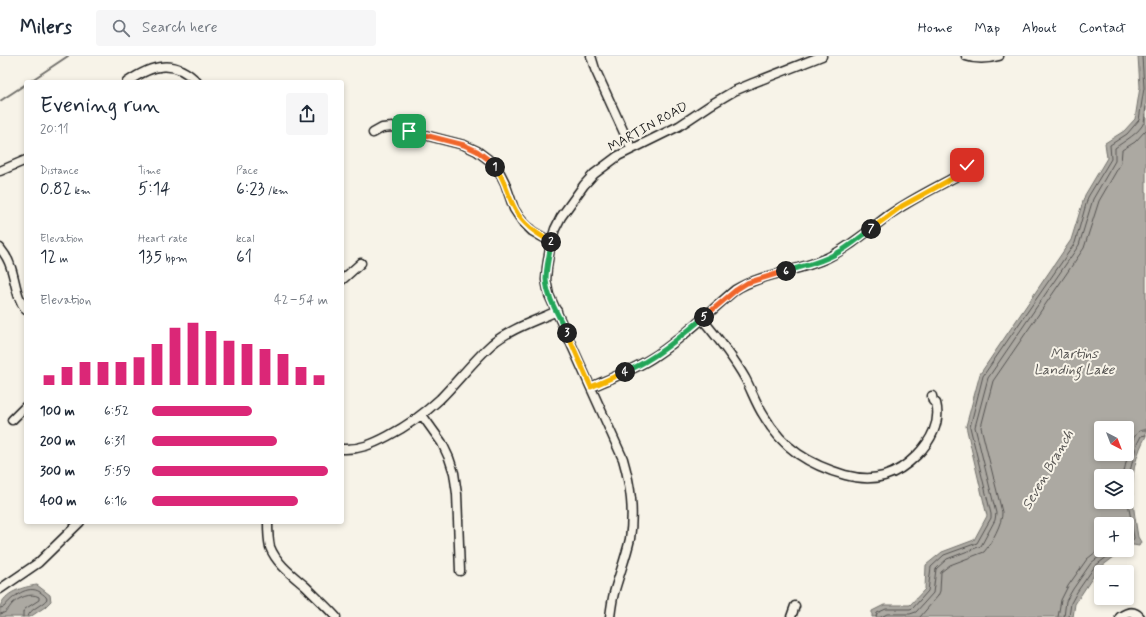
<!DOCTYPE html>
<html lang="en">
<head>
<meta charset="utf-8">
<style>
  :root { --surface:#fff; --page:#f6f6f7; --text:#1f2937; --muted:#747a83; --line:#e0e1e3; --accent:#db2777 }
  body { margin:0; font-family:Mynerve,sans-serif; background:var(--page); color:var(--text); height:100vh; display:flex; flex-direction:column; font-size:15px; white-space:nowrap }
  * { box-sizing:border-box; margin:0 }
  p { font-size:13px; color:var(--muted) }
  .icon { flex:none; width:22px; height:22px; fill:none; stroke:currentColor; stroke-width:2; stroke-linecap:round; stroke-linejoin:round }
  .map { position:relative; flex:1; overflow:hidden }
  .sheet { position:absolute; left:24px; top:24px; width:320px; height:444px; display:flex; flex-direction:column; background:var(--surface); border-radius:4px; box-shadow:0 2px 6px #0003 }
  .sheet>* { flex:none }
  .needle { width:26px; rotate:138deg }
  .fabs { position:absolute; left:1094px; top:365px; display:grid; gap:8px }
  .fabs a { display:grid; place-items:center; width:40px; height:40px; border-radius:4px; background:var(--surface); box-shadow:0 2px 6px #0003; font-size:20px }
  .pin { position:absolute; display:grid; place-items:center; width:34px; height:34px; color:#fff; margin:-17px; border-radius:8px; box-shadow:0 2px 6px #0006 }
  .km { position:absolute; width:20px; height:20px; margin:-10px; border-radius:50%; background:#222; color:#fff; font-size:11px; line-height:20px; text-align:center }
  .round { display:grid; place-items:center; flex:none; width:42px; height:42px; border-radius:4px; background:var(--page) }
  .summary { display:flex; align-items:center; justify-content:space-between; height:68px; padding:0 16px }
  h1 { font-size:22px; font-weight:600; line-height:30px }
  .stats { display:grid; grid-template-columns:repeat(3,1fr); gap:6px; height:68px; padding:4px 16px }
  .stats div { display:grid; align-content:center }
  .stats b { font-size:17px; font-weight:600 }
  .stats small { font-size:11px; font-weight:400 }
  .stats p { font-size:11px }
  .chart { height:112px; padding:8px 16px }
  .chart p { display:flex; justify-content:space-between }
  .chart svg { width:100%; height:72px; margin-top:4px; stroke:var(--accent); stroke-width:6 }
  ul { padding:0 16px; list-style:none; font-size:13px }
  li { display:grid; grid-template-columns:64px 48px 1fr; align-items:center; height:30px }
  li i { height:10px; border-radius:5px; background:var(--accent) }
  header { display:flex; align-items:center; gap:24px; box-sizing:border-box; height:56px; padding:0 20px; background:var(--surface); border-bottom:1px solid var(--line) }
  header strong { font-size:19px }
  nav { display:flex; gap:22px; margin-inline-start:auto; font-size:14px }
  .search { width:280px; height:36px; background:var(--page); display:flex; align-items:center; gap:10px; box-sizing:border-box; padding:0 14px; border-radius:4px; color:var(--muted); font-size:15px }
  .map>svg:first-child { display:block }
  .water { fill:#aca9a2; stroke:#72716c; fill-rule:evenodd }
  .lines { fill:none; stroke-linecap:round; stroke-linejoin:round }
  .shore { stroke:#565452; stroke-width:1 }
  .stream { stroke:#72716c; stroke-width:2 }
  .minor-casing { stroke:#1c1c1c; stroke-width:11 }
  .minor { stroke:#f7f3e8; stroke-width:8 }
  .split-1-casing { stroke:#fff; stroke-width:8 }
  .split-2-casing { stroke:#fff; stroke-width:8 }
  .split-3-casing { stroke:#fff; stroke-width:8 }
  .split-4-casing { stroke:#fff; stroke-width:8 }
  .split-5-casing { stroke:#fff; stroke-width:8 }
  .split-6-casing { stroke:#fff; stroke-width:8 }
  .split-7-casing { stroke:#fff; stroke-width:8 }
  .split-8-casing { stroke:#fff; stroke-width:8 }
  .split-1 { stroke:#f0652b; stroke-width:5 }
  .split-2 { stroke:#f5b400; stroke-width:5 }
  .split-3 { stroke:#22a559; stroke-width:5 }
  .split-4 { stroke:#f5b400; stroke-width:5 }
  .split-5 { stroke:#22a559; stroke-width:5 }
  .split-6 { stroke:#f0652b; stroke-width:5 }
  .split-7 { stroke:#22a559; stroke-width:5 }
  .split-8 { stroke:#f5b400; stroke-width:5 }
  .labels { text-anchor:middle; dominant-baseline:central; stroke-width:4; stroke-linejoin:round; paint-order:stroke }
  .street-label { font-size:13px; fill:#1c1c1c; stroke:#f7f3e8 }
  .water-label { font-size:14px; font-style:italic; fill:#565452; stroke:#f7f3e8 }
</style>
</head>
<body>
<header>
<strong>Milers</strong>
<div class="search"><svg class="icon" aria-label="search" viewBox="0 0 24 24"><circle cx="10" cy="10" r="6"/><path d="M15 15l6 6"/></svg>Search here</div>
<nav><a>Home</a><a>Map</a><a>About</a><a>Contact</a></nav>
</header>
<div class="map">
<svg width="1146" height="561" viewBox="0 0 1146 561">
  <rect width="100%" height="100%" fill="#f7f3e8"/>
  <filter id="ink" filterUnits="userSpaceOnUse"><feTurbulence type="fractalNoise" baseFrequency=".025" numOctaves="2"/><feDisplacementMap in="SourceGraphic" scale="8" xChannelSelector="R" yChannelSelector="G"/><feConvolveMatrix kernelMatrix="1 2 1 2 8 2 1 2 1" color-interpolation-filters="sRGB"/></filter>
  <g filter="url(#ink)">
    <path class="water" d="M1138,0H1146V380C1127,415 1132,443 1138,481L1141,486L1139,490L1127,488V468H1101V494H1116L1118,498L1098,513L1075,548L1073,561H872V555L884,549H910L925,533L926,509L942,496L974,484L987,460L966,370L980,318L1071,184L1085,139L1107,102L1105,87L1124,75L1135,63L1140,31ZM1101,372H1127V398H1101ZM1101,420H1127V446H1101Z
      M37,529L50,539L51,545L45,551L30,561H0C0,558 0,554 0,551C4,536 23,531 37,529Z"/>
    <g class="lines">
      <path class="shore" d="M1123,420C1126,408 1129,387 1137,377C1140,374 1142,374 1146,374
        M1127,484H1133L1134,482L1128,446V423L1137,388L1141,380L1146,379
        M0,552L4,551C12,541 28,528 40,536C44,539 46,540 47,543C42,550 29,553 28,561
        M0,558C7,557 8,553 12,548C18,542 31,536 39,541V544L25,553L23,556V561
        M876,561L877,557L886,553H910L913,552L928,535L931,511L944,499L977,487L991,462V458L970,371L983,320L1075,187L1088,141L1111,103L1110,89L1127,78L1139,64L1144,32L1142,0
        M881,561L887,558H910L916,556L933,537L936,513L947,503L981,490L995,464L996,457L975,371L988,322L1079,189L1093,143L1115,105V92C1124,85 1140,77 1144,66C1145,62 1145,56 1146,51
        M920,561L938,540L940,535L941,516L950,509L984,496C991,488 1003,466 1002,456L981,371L993,325L1084,192L1099,145L1121,107L1122,94L1135,86L1146,74
        M1058,561L1061,544L1068,530L1087,503L1101,492
        M1064,561L1066,545L1073,533L1091,507L1108,494
        M1069,561L1071,547L1077,536L1095,510L1112,497L1113,494"/>
      <path class="stream" d="M29,26L68,0
        M0,45L26,28"/>
      <defs>
        <path id="minor" d="M591,0L595,13L631,92
          M966,0C977,4 988,3 999,0
          M127,26C152,9 174,2 197,26
          M373,77L382,72L393,71L464,89L477,95L489,104L500,117L505,127L514,153L522,165L532,175L551,186
          M0,115L26,104
          M0,192C5,198 9,205 11,212C16,227 16,241 26,254
          M342,224L361,207
          M702,263C718,282 733,301 745,322C752,335 756,348 764,360C783,393 810,409 845,419C875,427 896,420 917,399C931,385 941,366 936,347L933,345L932,340
          M591,331C612,322 633,314 652,302C682,283 708,257 735,234C763,217 797,216 827,202C850,191 869,174 889,159C910,144 933,133 955,121L961,116L967,109
          M422,359L442,387L449,402L454,417L457,438L460,515
          M12,364L26,350
          M342,393C359,394 373,388 388,380C407,370 424,358 440,343C458,325 473,305 492,288C510,273 535,265 557,255
          M268,466C268,474 268,482 270,491C276,507 292,519 305,530C315,540 326,550 336,561
          M0,533L38,507L80,466
          M610,561C611,553 612,545 614,537C619,519 626,501 630,483C634,455 631,431 623,403L549,239L546,224L547,211L551,186L555,173L561,161L584,129L594,118L618,100L679,70L712,48L734,35L753,27L822,0
          M791,561L795,550
          M1120,561C1127,556 1134,554 1140,561"/>
      </defs>
      <use href="#minor" class="minor-casing"/>
      <use href="#minor" class="minor"/>
    </g>
  </g>
  <g class="lines" filter="url(#ink)">
    <defs>
      <path id="split-1" d="M409,75L464,89L477,95L489,104L495,111"/>
      <path id="split-2" d="M495,111C506,124 507,139 515,153C523,169 536,177 551,186"/>
      <path id="split-3" d="M551,186C550,198 546,210 546,223C547,242 559,260 567,277"/>
      <path id="split-4" d="M567,277L591,331L625,316"/>
      <path id="split-5" d="M625,316C655,303 679,282 704,261"/>
      <path id="split-6" d="M704,261L736,234L747,227L786,215"/>
      <path id="split-7" d="M786,215C805,210 824,205 841,195C852,188 861,181 871,173"/>
      <path id="split-8" d="M871,173L902,150L955,121L962,116L967,109"/>
    </defs>
    <use href="#split-1" class="split-1-casing"/>
    <use href="#split-2" class="split-2-casing"/>
    <use href="#split-3" class="split-3-casing"/>
    <use href="#split-4" class="split-4-casing"/>
    <use href="#split-5" class="split-5-casing"/>
    <use href="#split-6" class="split-6-casing"/>
    <use href="#split-7" class="split-7-casing"/>
    <use href="#split-8" class="split-8-casing"/>
    <use href="#split-1" class="split-1"/>
    <use href="#split-2" class="split-2"/>
    <use href="#split-3" class="split-3"/>
    <use href="#split-4" class="split-4"/>
    <use href="#split-5" class="split-5"/>
    <use href="#split-6" class="split-6"/>
    <use href="#split-7" class="split-7"/>
    <use href="#split-8" class="split-8"/>
  </g>
  <g class="labels">
    <g class="street-label">
      <text transform="translate(648 71) rotate(-29)">MARTIN ROAD</text>
    </g>
    <g class="water-label">
      <text x="1074" y="298">Martins<tspan x="1074" dy="16">Landing Lake</tspan></text>
      <text transform="translate(1048 414) rotate(-60)">Seven Branch</text>
    </g>
  </g>
</svg>
<div class="fabs">
<a><svg class="needle" viewBox="-14 -14 28 28"><path d="M0-13l5 13h-10z" fill="#e53935"/><path d="M0 13l5-13h-10z" fill="#747a83"/></svg></a>
<a><svg class="icon" aria-label="layers" viewBox="0 0 24 24"><path d="M12 4l9 5-9 5-9-5zM3 14l9 5 9-5"/></svg></a>
<a>+</a>
<a>−</a>
</div>
<div class="pin" style="left:409px;top:75px;background:#1e9e55"><svg class="icon" aria-label="arrive" viewBox="0 0 24 24"><path d="M6 21V4h12l-3 4 3 4H6"/></svg></div>
<div class="pin" style="left:967px;top:109px;background:#d93025"><svg class="icon" aria-label="check" viewBox="0 0 24 24"><path d="M5 12l5 5 9-10"/></svg></div>
<b class="km" style="left:495px;top:111px">1</b>
<b class="km" style="left:551px;top:186px">2</b>
<b class="km" style="left:567px;top:277px">3</b>
<b class="km" style="left:625px;top:316px">4</b>
<b class="km" style="left:704px;top:261px">5</b>
<b class="km" style="left:786px;top:215px">6</b>
<b class="km" style="left:871px;top:173px">7</b>
<section class="sheet">
<div class="summary"><div><h1>Evening run</h1><p>20:11</p></div><a class="round"><svg class="icon" aria-label="share" viewBox="0 0 24 24"><path d="M12 15V3M7 8l5-5 5 5M5 13v7h14v-7"/></svg></a></div>
<div class="stats">
<div><p>Distance</p><b>0.82<small> km</small></b></div>
<div><p>Time</p><b>5:14</b></div>
<div><p>Pace</p><b>6:23<small> /km</small></b></div>
</div>
<div class="stats">
<div><p>Elevation</p><b>12<small> m</small></b></div>
<div><p>Heart rate</p><b>135<small> bpm</small></b></div>
<div><p>kcal</p><b>61</b></div>
</div>
<div class="chart"><p><span>Elevation</span>42–54 m</p>
<svg viewBox="0 0 160 44" preserveAspectRatio="none"><path d="M5 44V38M15 44V33M25 44V30M35 44V30M45 44V30M55 44V27M65 44V19M75 44V9M85 44V6M95 44V11M105 44V17M115 44V19M125 44V22M135 44V25M145 44V33M155 44V38"/></svg>
</div>
<ul>
<li><b>100 m</b>6:52<i style="width:57%"></i></li>
<li><b>200 m</b>6:31<i style="width:71%"></i></li>
<li><b>300 m</b>5:59<i style="width:100%"></i></li>
<li><b>400 m</b>6:16<i style="width:83%"></i></li>
</ul>
</section>
</div>
</body>
</html>
